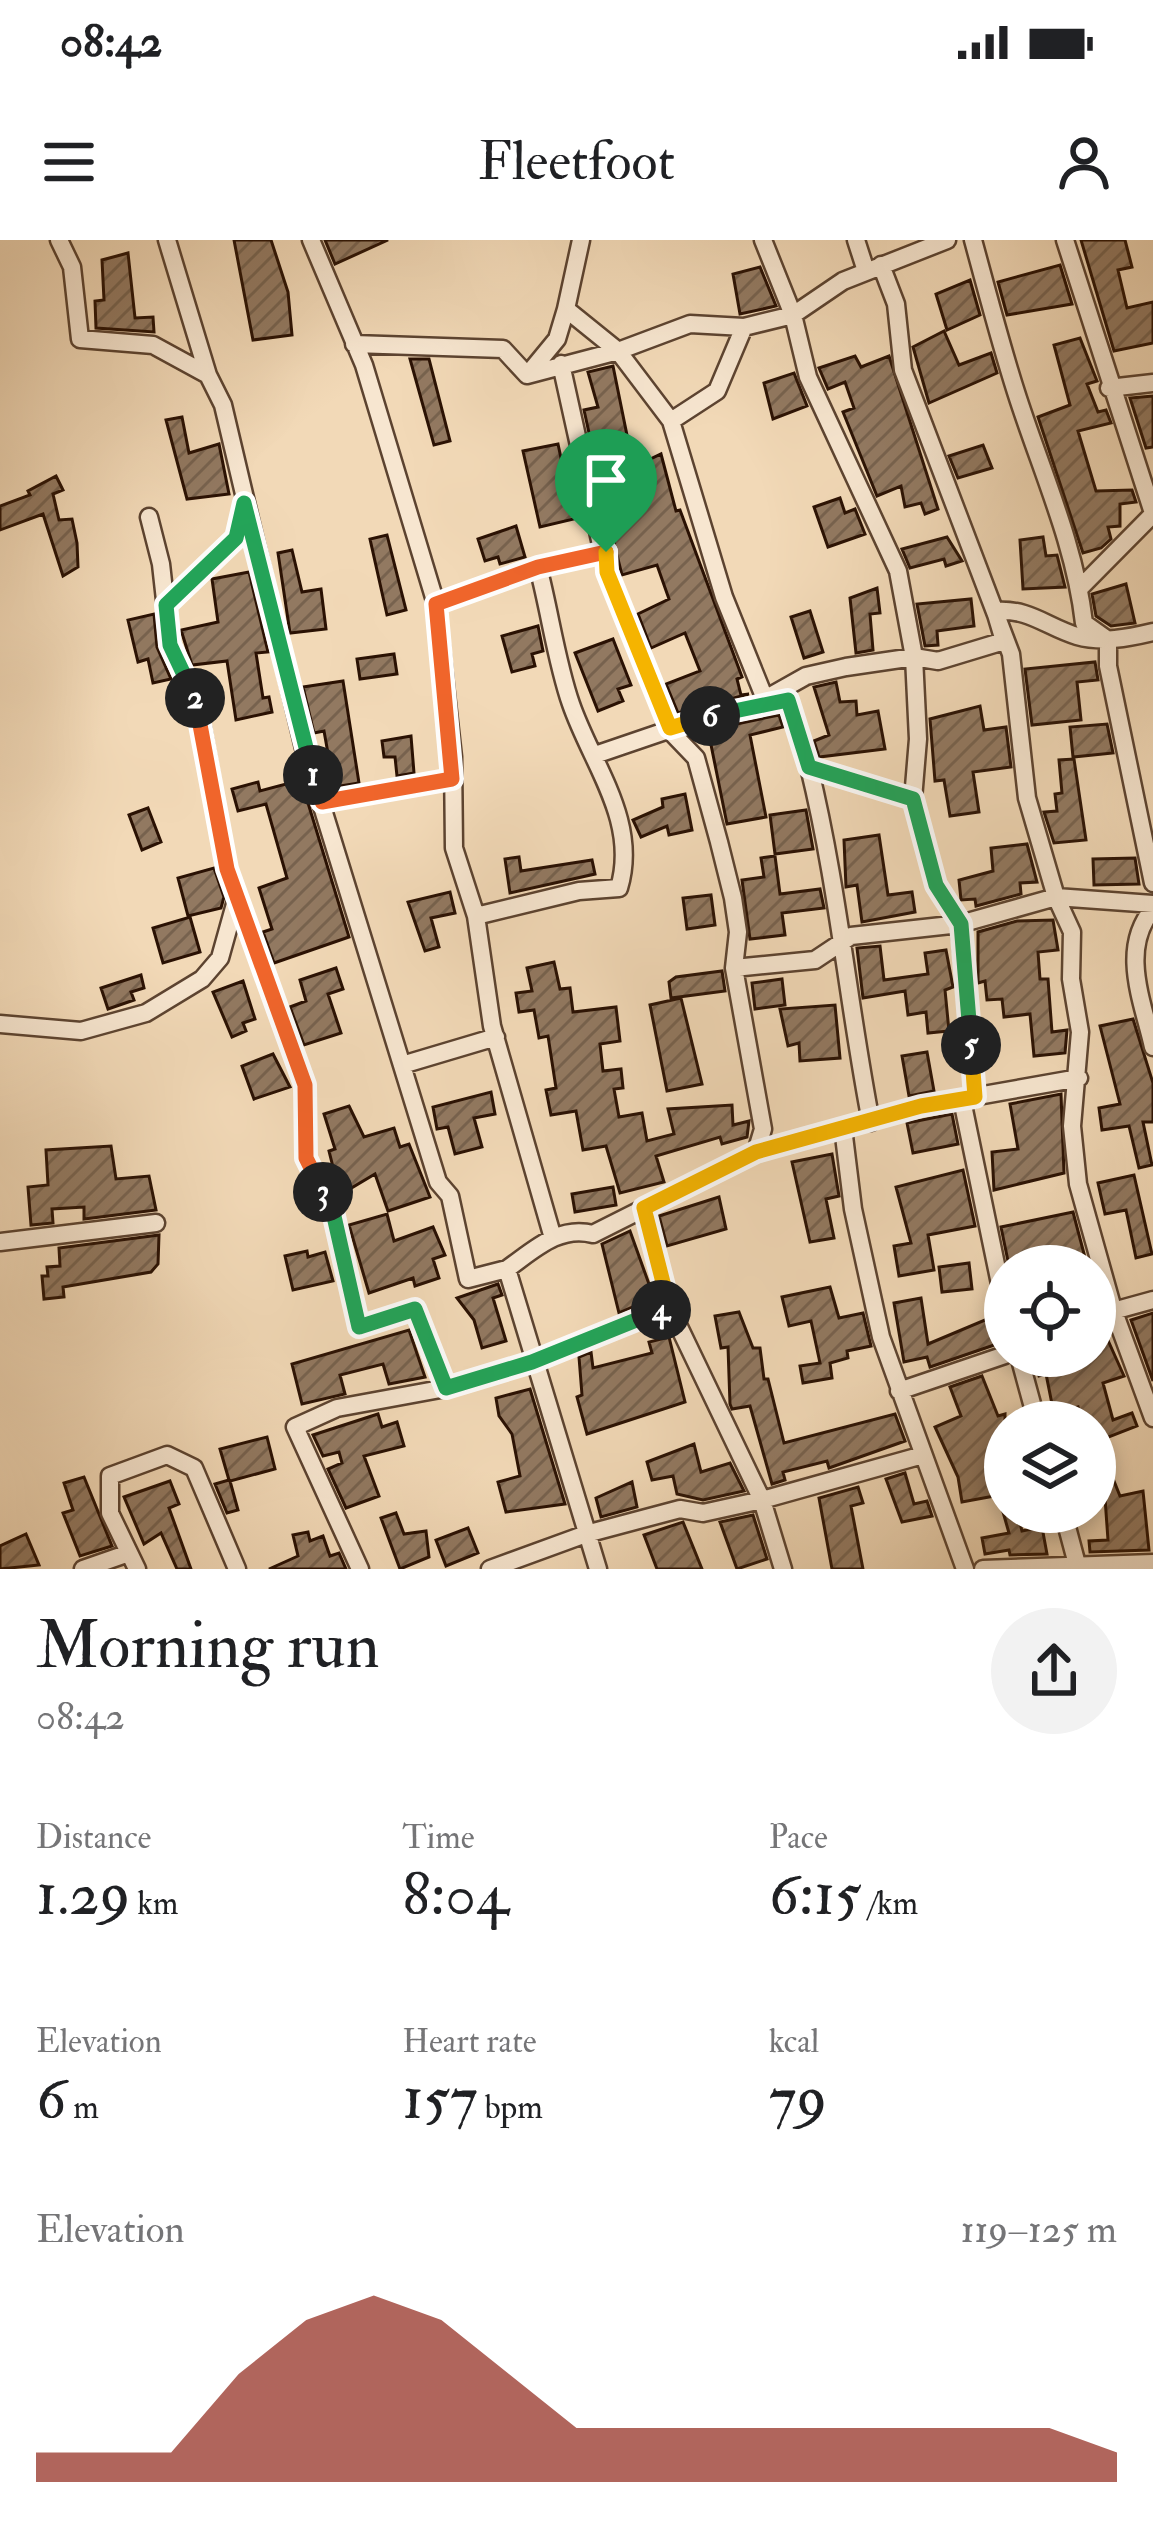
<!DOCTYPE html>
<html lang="en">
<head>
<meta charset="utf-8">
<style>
  :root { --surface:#fff; --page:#f2f2f2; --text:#202124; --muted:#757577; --accent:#8f2418 }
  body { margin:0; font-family:"IM FELL Double Pica",serif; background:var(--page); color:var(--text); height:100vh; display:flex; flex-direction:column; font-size:45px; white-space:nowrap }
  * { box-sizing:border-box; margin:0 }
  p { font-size:39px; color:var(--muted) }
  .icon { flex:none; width:66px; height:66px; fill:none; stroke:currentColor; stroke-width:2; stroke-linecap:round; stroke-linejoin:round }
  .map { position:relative; height:1329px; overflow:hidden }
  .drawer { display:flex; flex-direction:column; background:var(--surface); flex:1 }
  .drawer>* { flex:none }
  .fabs { position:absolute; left:984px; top:1005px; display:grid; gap:24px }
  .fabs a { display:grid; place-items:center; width:132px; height:132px; border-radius:50%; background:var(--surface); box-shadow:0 6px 18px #0003; font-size:60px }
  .pin { position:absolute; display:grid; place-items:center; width:102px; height:102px; color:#fff; margin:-123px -51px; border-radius:50% 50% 50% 0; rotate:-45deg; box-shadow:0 0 12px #0007 }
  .pin .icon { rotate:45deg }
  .km { position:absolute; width:60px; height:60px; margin:-30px; border-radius:50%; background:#222; color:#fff; font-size:33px; line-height:60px; text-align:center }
  .round { display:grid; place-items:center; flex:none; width:126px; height:126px; border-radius:63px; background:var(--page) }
  .head { display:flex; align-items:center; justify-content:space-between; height:204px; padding:0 36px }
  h1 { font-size:66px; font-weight:600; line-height:90px }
  .metrics { display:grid; grid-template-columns:repeat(3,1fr); gap:18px; height:204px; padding:12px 36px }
  .metrics div { display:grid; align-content:center }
  .metrics b { font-size:60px; font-weight:600 }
  .metrics small { font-size:33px; font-weight:400 }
  .metrics p { font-size:33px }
  .chart { height:336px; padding:24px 36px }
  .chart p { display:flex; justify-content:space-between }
  .chart svg { width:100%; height:216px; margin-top:12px; fill:var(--accent); opacity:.7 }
  .status { display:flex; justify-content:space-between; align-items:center; height:84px; padding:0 60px; background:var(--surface); direction:ltr }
  .status svg { height:33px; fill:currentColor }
  header { display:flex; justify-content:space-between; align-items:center; height:156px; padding:0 36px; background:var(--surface); font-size:54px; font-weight:600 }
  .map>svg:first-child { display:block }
  .building { fill:url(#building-hatch); stroke:#2a1103; stroke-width:3 }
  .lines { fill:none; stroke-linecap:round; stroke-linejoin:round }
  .minor-casing { stroke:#5c4330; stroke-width:21 }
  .minor { stroke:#f7e6d0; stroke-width:16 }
  .split-1-casing { stroke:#fff; stroke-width:24 }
  .split-2-casing { stroke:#fff; stroke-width:24 }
  .split-3-casing { stroke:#fff; stroke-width:24 }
  .split-4-casing { stroke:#fff; stroke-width:24 }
  .split-5-casing { stroke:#fff; stroke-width:24 }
  .split-6-casing { stroke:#fff; stroke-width:24 }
  .split-7-casing { stroke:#fff; stroke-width:24 }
  .split-1 { stroke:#f0652b; stroke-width:15 }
  .split-2 { stroke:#22a559; stroke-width:15 }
  .split-3 { stroke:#f0652b; stroke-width:15 }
  .split-4 { stroke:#22a559; stroke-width:15 }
  .split-5 { stroke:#f5b400; stroke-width:15 }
  .split-6 { stroke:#22a559; stroke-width:15 }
  .split-7 { stroke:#f5b400; stroke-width:15 }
</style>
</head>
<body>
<div class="status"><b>08:42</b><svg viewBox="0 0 49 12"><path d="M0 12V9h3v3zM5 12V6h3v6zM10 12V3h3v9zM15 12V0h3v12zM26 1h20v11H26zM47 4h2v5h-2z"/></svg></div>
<header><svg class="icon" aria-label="menu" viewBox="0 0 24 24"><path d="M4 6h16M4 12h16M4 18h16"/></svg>Fleetfoot<svg class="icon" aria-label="person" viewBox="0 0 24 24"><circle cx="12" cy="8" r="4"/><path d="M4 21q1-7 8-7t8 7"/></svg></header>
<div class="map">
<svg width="1153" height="1329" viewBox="0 0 1153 1329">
  <defs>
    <pattern id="building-hatch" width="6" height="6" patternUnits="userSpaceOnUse" patternTransform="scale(3)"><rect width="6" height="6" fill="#927961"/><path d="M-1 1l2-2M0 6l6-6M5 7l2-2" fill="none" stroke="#77624e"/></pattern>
  </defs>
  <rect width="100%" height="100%" fill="#f2d9b7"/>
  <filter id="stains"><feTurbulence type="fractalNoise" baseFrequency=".00167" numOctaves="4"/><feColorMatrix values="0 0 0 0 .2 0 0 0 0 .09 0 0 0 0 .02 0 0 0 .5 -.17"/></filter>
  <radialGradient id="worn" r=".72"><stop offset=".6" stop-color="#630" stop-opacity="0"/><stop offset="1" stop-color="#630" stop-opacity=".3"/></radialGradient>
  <path class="building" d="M234,0H271L288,52L292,95L253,100Z
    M325,0H388L335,24Z
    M1081,0H1125L1132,27L1118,30L1127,68L1153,62V103L1114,111Z
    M128,13L135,78L153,77L154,92L96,88L95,61L104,60L102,20Z
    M1060,25L1072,64L1007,75L998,42Z
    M760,27L776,66L740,74L733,34Z
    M970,40L980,75L947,90L936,54Z
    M944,91L959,125L991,113L997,133L929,163L913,107Z
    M1080,98L1097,141L1087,144L1098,172L1106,170L1111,183L1078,191L1096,251L1132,250L1136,262L1120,264V286L1108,287L1111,299L1101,308L1083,313L1038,177L1070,165L1054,105Z
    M855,116L861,127L889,116L938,269L925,274L921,263L905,267L901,246L877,256L843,172L854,168L845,142L828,149L819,128Z
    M410,119H429L450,201L434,205Z
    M613,126L633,225L598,234L584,170L598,167L588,132Z
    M794,133L807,166L773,179L764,143Z
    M1153,156V207L1146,208L1130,158Z
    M182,177L189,213L219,204L229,254L187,259L166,180Z
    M558,204L574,279L540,287L523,211Z
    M983,205L992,228L958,238L949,216Z
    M661,214L676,271L680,270L742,437L737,439L741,455L749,454L678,473L666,444L700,431L685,393L651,408L638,374L669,359L657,325L622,335L607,275L636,266L632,228Z
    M56,236L63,250L53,254L59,280L72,279L77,303L78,327L63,336L43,274L0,290V266L30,255L28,251Z
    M840,258L845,273L855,269L865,294L828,307L814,267Z
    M516,286L525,317L500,324L498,317L485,321L478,299Z
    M387,295L406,370L387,375L370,299Z
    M947,297L962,321L946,326L944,319L910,328L902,309Z
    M1043,297L1046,316L1057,315L1065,347L1023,349L1020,300Z
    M292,310L302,352L321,349L326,389L290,393L278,313Z
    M249,332L268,412L256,413L263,458L269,457L272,472L236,480L227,421L192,425L181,390L218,382L212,339Z
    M1126,344L1135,383L1111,386L1096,376L1092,354Z
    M877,348L880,373L870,374L873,410L856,413L850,358Z
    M971,359L974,386L937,391L938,405L925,406L917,364Z
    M810,371L823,412L804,418L791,377Z
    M154,374L157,407L171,439L153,443L148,419L138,422L128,380Z
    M538,386L543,411L532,414L535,426L512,432L502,396Z
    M613,399L631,445L618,449L623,461L598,471L575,413Z
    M394,414L397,434L360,439L357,419Z
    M1095,422L1098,440L1077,442L1081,480L1032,485L1025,429Z
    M343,441L359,543L334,547L324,491L314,493L303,447Z
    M836,442L840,462L856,461L857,475L878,471L885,509L819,517L814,501L829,495L814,447Z
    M980,466L984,490L1006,487L1011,527L973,532L979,572L950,576L944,540L935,541L930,479Z
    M779,475L783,487L750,495L766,577L727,584L708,490Z
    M1107,484L1113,513L1073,517L1070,487Z
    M411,496L414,533L397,536L395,517H384L382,501Z
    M1074,519L1086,600L1054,603L1044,572L1057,571L1055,554L1062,553L1059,520Z
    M301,540L349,697L274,723L263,692L272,689L259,648L287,638L266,564L238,571L232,549L258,542L260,551Z
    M685,554L692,590L669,595L667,586L641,597L633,580L663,567L662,559Z
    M148,568L161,602L142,610L129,575Z
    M806,570L813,609L775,614L770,575Z
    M879,595L888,655L912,652L915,672L862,682L857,645L846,647L844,600Z
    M1027,604L1037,642L1020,643L1021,654L976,666L975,659L961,660L959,640L993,631L991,608Z
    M775,616L780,654L820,649L824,668L782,673L785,695L750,699L742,640L764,637L761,618Z
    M519,617L521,631L592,620L595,634L510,653L505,619Z
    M1135,618L1139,644L1094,645L1093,619Z
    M214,628L224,657L221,668L188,676L178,638Z
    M450,652L455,673L431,678L439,707L425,711L408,662Z
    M711,655L715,685L687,689L683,658Z
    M190,677L200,712L163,723L153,688Z
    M1053,680L1058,710L1038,712L1040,739H1048L1052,792L1067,790L1065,813L1034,816L1030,774L1004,777L1002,759L987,760L985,741L978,743V692L1017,681Z
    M880,706L884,740L928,734L925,713L946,710L953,747L945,750L949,791L928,793L926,772L908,775L905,751L863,758L857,708Z
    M554,722L560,749L570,748L573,772L616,767L620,801L600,804L603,831L621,829L623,848L614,849L619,877L642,873L647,901L674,894L668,869L732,865L733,885L749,881L747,897L722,904L720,897L656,916L664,942L620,953L606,906L583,910L576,871L551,875L546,850L556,848L548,796L539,798L534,770L519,772L516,753L532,751L527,728Z
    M336,728L343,749L328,754L341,793L304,805L290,767L306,761L300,740Z
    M722,731L725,751L671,758L669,742L676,737Z
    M141,735L144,748L131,752L134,760L108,769L101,748Z
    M782,739L785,765L755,769L752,743Z
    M243,741L255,779L243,783L246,791L232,797L213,752Z
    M681,758L702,844L667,851L650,765Z
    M835,765L840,818L800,821L799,803L788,806L780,769Z
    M1133,779L1153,843V882H1143L1152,925L1139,928L1129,886L1102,890L1099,868L1120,864L1100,786Z
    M927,812L934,851L909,856L902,816Z
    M273,814L290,847L254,859L242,826Z
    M491,852L495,874L474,878L482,907L455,914L448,887L437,889L433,867Z
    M1061,854L1064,933L994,950L992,912L1018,909L1010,864Z
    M349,866L364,897L394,888L400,907L409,904L430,957L388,971L375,934L348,950L347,944L338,947L329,911L335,909L324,874Z
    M952,874L958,904L913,913L907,883Z
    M111,906L116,939L149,936L156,970L84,979V967L52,969L53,983L31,985L28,947L48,945L46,910Z
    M832,914L839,956L826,959L834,998L810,1002L792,922Z
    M963,930L975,986L928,995L934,1030L899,1036L894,1006L911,1003L896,947Z
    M1134,935L1152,1014L1136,1018L1126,970L1105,974L1098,943Z
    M613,947L616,965L575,972L572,954Z
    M719,957L726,989L667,1006L659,976Z
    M1073,972L1087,1025L1009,1026L1001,987Z
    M387,974L394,1001L433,987L445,1015L433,1019L439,1038L415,1046L413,1038L369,1053L349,985Z
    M630,991L654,1058L619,1073L602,1004Z
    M159,995L158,1024L151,1032L63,1047L64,1057L44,1059L42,1036H48L47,1027L60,1026L59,1008Z
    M307,1011L308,1017L325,1012L333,1041L293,1050L285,1016Z
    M969,1023L972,1049L942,1052L939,1027Z
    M498,1044L502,1055L493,1058L506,1101L482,1108L474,1080L457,1058Z
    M830,1047L839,1078L863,1073L871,1106L847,1111L848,1118L830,1123L832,1138L803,1143L800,1126L820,1123L811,1081L789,1086L782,1057Z
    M921,1058L928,1104L992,1077L1000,1103L930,1127L927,1117L904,1122L894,1063Z
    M739,1072L753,1108H760L764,1139H768L784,1203L895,1174L905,1201L829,1228L827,1221L783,1232L785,1240L772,1244L750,1166L732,1169L730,1164L728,1107L721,1108L715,1076Z
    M1153,1073V1141L1131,1080Z
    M1102,1087L1124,1136L1103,1143L1113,1180L1132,1173L1137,1186L1098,1201L1120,1256L1143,1251L1149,1310L1090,1312L1089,1301L1108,1300L1105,1258L1095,1262V1182H1081L1078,1167L1054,1174L1046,1134L1039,1136L1035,1123L1056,1116H1095V1088Z
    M409,1090L425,1137L389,1144L383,1124L340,1135L345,1154L302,1164L292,1124Z
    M669,1097L685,1162L587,1194L577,1157L582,1155L579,1117L591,1112L593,1128L652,1113L649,1102Z
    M982,1136L998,1176L1005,1174V1211L995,1215L1005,1254L962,1262L958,1237L935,1187L961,1176L950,1147Z
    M530,1149L565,1264L506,1272L498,1242L520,1236L512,1194L499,1176L496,1158Z
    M378,1174L382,1187L397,1182L404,1206L364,1216L379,1256L346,1268L328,1229L342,1223L339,1212L323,1216L313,1195Z
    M267,1197L275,1229L230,1241L238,1270L227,1273L215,1244L229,1240L220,1209Z
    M694,1204L701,1232L730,1223L744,1251L703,1260L677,1254L673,1236L652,1240L647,1222Z
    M905,1233L914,1264L927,1261L932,1276L902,1282L886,1239Z
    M84,1237L112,1306L80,1316L63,1273L73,1270L64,1243Z
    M170,1241L179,1264L169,1268L191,1329H177L161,1293L144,1304L124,1257Z
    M632,1242L637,1267L601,1277L596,1258Z
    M858,1247L863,1263L851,1266L863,1329H832L819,1258Z
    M1003,1272H1017L1022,1291L1042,1287L1047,1314L1010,1315L1009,1310L985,1314L982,1298L1009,1293Z
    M396,1273L404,1294L426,1291L429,1317L400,1329L381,1278Z
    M753,1275L767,1319L737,1329L720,1282Z
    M683,1282L702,1329H657L644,1295Z
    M468,1288L478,1313L446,1326L436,1300Z
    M308,1292L310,1301L323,1296L330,1316L339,1313L346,1329H269L298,1316L293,1295Z
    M26,1294L39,1325L0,1329V1306Z"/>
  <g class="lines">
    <defs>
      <path id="minor" d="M59,0L72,27L80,99L153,105L208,135
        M167,0L208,135L223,165L304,508L438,942L450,956L468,1039L507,1029
        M311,0L364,125L436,364L453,517L454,608L476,676L492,786L553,998
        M763,0L793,75L808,137L898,331L914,417L918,499L913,559L936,645L960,684L975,858
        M856,0L866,31
        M973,0C987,51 1000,102 1016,152C1040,228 1075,303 1084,383L1108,400V426L1153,643
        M1065,0L1153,273
        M566,69L581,0
        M354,104L503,109L527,135L618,111L671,181L724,357L765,459L806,436L846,427L914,417L938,421L1004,401L995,371C1029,368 1047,387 1077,396C1102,403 1128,398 1153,392
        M561,124L607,332L672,493L696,518L719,602L733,658L738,692L734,728L763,889L756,912
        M529,133L557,99L566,69L618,111L690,84L744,87
        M1109,148L1153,143
        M671,181L717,151L744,87L793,75L843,41L947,0
        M149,277L161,324L170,405L199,472L227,629L305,845L306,918L331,963L359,1087L415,1069L446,1148L532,1122L669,1066
        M1080,348L1153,274
        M436,364L538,327L606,312
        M166,365L236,299L243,269
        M772,457L783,454L788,460L809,527L913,559
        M595,515L724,471L775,463
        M809,527C838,645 848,764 871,882
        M322,562L452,539
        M1153,664L1056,657L1072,692L1071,739L1080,792L1072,886L1078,944L1113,1069L1153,1178
        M1153,669C1119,709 1143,762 1153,807
        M476,676L579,651L619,648C639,581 592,525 571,464C556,421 550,372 538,327
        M734,728L815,720L851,696L960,684L1056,657L1027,558L1011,414L903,130L896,64L881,25
        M0,784L81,791L146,773L202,739L220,718L237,657
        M402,825L496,797
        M962,860L1005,1068
        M843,888L853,969L881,1097L965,1329
        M644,969L669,1066L762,1260L783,1329
        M0,1002L156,983
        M1095,1076L1153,1060
        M1019,1116L1037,1182
        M899,1151L1005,1115
        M1063,1272L1078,1328
        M83,1329L129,1313
        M137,1329L110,1273V1236L167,1215L194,1228L237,1329
        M360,1329L295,1187L337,1168L446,1148
        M490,1329L586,1294L680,1269L703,1273L762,1260L923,1215
        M598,1329L507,1029C534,1010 559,985 593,994L756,912L921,866L1079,838
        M983,1329L1153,1323"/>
    </defs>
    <use href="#minor" class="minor-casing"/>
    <use href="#minor" class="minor"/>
  </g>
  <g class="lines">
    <defs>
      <path id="split-1" d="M313,535L322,562L452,539L436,364L538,327L606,312"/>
      <path id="split-2" d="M195,458L170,405L166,365L236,298L244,263L313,535"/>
      <path id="split-3" d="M195,458L227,629L305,845L306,918L323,952"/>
      <path id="split-4" d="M323,952L331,963L359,1087L415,1069L446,1148L532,1122L661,1070"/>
      <path id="split-5" d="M661,1070L669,1066L644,968L756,912L921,866L975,857L971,805"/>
      <path id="split-6" d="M710,476L788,460L809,527L913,559L936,645L961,684L971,805"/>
      <path id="split-7" d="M606,312L607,332L670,488L710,476"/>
    </defs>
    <use href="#split-1" class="split-1-casing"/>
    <use href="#split-2" class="split-2-casing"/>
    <use href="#split-3" class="split-3-casing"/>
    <use href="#split-4" class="split-4-casing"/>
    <use href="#split-5" class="split-5-casing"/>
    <use href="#split-6" class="split-6-casing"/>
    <use href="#split-7" class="split-7-casing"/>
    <use href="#split-1" class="split-1"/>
    <use href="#split-2" class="split-2"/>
    <use href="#split-3" class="split-3"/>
    <use href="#split-4" class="split-4"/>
    <use href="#split-5" class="split-5"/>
    <use href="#split-6" class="split-6"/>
    <use href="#split-7" class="split-7"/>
  </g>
  <rect width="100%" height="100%" filter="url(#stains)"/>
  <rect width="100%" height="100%" fill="url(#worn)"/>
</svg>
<div class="fabs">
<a><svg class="icon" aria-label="locate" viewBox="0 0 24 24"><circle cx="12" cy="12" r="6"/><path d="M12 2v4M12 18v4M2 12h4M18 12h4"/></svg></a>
<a><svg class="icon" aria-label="layers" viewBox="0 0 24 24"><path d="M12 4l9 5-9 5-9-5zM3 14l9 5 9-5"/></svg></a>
</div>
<div class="pin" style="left:606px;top:312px;background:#1e9e55"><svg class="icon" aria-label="arrive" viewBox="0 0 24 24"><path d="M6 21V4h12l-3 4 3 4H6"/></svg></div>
<b class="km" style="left:313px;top:535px">1</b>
<b class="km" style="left:195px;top:458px">2</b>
<b class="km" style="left:323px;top:952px">3</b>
<b class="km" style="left:661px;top:1070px">4</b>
<b class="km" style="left:971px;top:805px">5</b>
<b class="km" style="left:710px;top:476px">6</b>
</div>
<section class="drawer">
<div class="head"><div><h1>Morning run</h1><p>08:42</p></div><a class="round"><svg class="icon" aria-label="share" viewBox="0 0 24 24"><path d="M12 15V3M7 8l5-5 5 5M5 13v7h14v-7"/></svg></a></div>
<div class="metrics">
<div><p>Distance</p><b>1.29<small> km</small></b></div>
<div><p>Time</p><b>8:04</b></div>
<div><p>Pace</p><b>6:15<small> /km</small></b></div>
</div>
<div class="metrics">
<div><p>Elevation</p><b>6<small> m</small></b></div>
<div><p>Heart rate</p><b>157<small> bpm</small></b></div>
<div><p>kcal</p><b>79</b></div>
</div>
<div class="chart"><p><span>Elevation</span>119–125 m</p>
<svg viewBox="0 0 160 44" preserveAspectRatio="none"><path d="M0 44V38L10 38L20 38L30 22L40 11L50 6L60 11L70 22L80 33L90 33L100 33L110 33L120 33L130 33L140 33L150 33L160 38V44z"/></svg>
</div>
</section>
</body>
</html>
